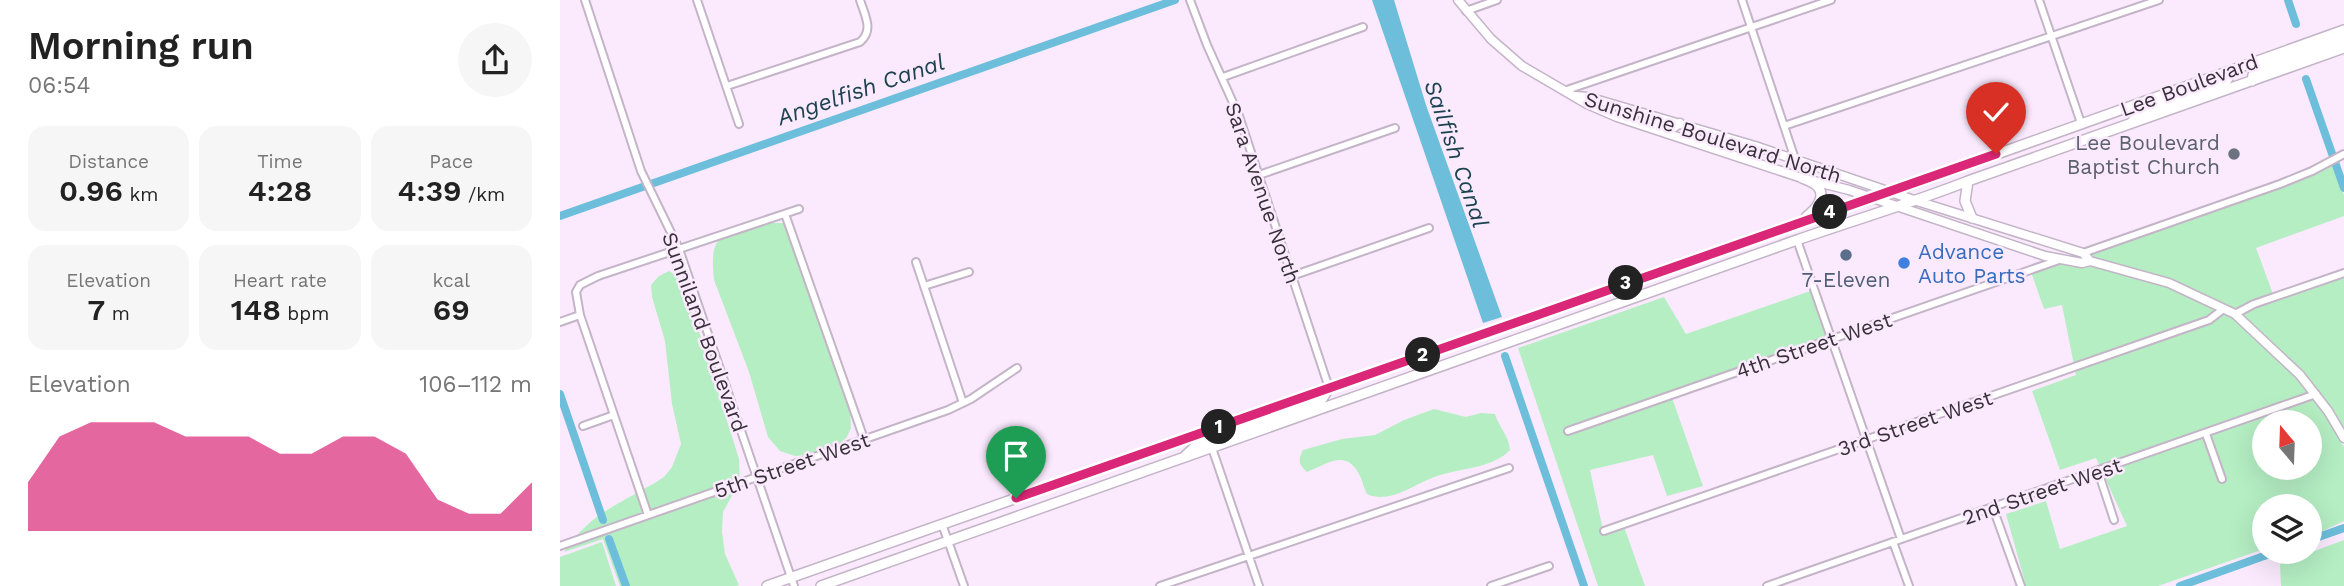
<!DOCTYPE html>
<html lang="en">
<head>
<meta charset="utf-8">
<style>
  :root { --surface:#fff; --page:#f6f6f6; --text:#222; --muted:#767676; --accent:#db2777 }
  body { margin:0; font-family:"Work Sans",sans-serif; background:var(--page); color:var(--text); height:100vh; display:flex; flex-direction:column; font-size:26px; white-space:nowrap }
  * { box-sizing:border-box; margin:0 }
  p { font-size:23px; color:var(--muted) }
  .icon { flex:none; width:38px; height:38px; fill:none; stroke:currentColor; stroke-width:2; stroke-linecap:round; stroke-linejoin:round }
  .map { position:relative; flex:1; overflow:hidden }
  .drawer { display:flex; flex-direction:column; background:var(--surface); width:560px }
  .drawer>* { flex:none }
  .needle { width:46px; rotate:341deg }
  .fabs { position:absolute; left:1692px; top:410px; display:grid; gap:14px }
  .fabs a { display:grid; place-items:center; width:70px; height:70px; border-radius:50%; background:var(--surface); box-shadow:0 7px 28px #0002; font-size:35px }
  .pin { position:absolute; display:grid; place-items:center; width:60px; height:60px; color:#fff; margin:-72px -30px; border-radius:50% 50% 50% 0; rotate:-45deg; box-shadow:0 0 7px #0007 }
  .pin .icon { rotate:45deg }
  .km { position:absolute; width:35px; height:35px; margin:-18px; border-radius:50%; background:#222; color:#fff; font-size:19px; line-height:35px; text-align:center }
  .round { display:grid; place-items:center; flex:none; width:74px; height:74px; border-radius:37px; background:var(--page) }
  .summary { display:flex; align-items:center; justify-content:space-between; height:119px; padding:0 28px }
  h1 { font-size:38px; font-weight:600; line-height:52px }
  .metrics { display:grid; grid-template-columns:repeat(3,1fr); gap:10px; height:119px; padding:7px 28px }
  .metrics div { display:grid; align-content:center; border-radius:18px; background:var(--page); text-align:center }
  .metrics b { font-size:30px; font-weight:600 }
  .metrics small { font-size:19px; font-weight:400 }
  .metrics p { font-size:19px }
  .chart { height:196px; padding:14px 28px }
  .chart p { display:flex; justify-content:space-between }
  .chart svg { width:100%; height:126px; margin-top:7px; fill:var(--accent); opacity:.7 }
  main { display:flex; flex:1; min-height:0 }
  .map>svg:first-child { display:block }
  .green { fill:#b5eec3; fill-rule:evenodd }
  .water { fill:#6cbedb }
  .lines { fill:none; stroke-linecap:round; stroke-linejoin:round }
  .canal { stroke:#6cbedb; stroke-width:8 }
  .minor-casing { stroke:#c4b4c7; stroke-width:10 }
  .tertiary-casing { stroke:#c4b4c7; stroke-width:11 }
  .secondary-casing { stroke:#c4b4c7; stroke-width:12 }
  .minor { stroke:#fff; stroke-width:6 }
  .tertiary { stroke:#fff; stroke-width:8 }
  .secondary { stroke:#fff; stroke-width:9 }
  .route-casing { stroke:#fff; stroke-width:14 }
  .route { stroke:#db2777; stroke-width:9 }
  .worship-dot { fill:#6b7280; stroke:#fbeafe; stroke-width:2.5 }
  .service-dot { fill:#5c6f8a; stroke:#fbeafe; stroke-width:2.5 }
  .shop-dot { fill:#3f7fe0; stroke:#fbeafe; stroke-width:2.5 }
  .labels { text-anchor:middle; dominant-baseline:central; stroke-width:5; stroke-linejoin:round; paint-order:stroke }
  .street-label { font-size:21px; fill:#383139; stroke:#fbeafe }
  .worship-label { font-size:21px; fill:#5b616d; stroke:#fbeafe; text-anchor:end }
  .shop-label { font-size:21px; fill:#366cbe; stroke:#fbeafe; text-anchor:start }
  .service-label { font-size:21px; fill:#4e5e75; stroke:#fbeafe }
  .water-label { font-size:23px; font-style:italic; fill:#1d4350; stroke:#fbeafe }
</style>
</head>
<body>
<main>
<section class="drawer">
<div class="summary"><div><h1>Morning run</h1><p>06:54</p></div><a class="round"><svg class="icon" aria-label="share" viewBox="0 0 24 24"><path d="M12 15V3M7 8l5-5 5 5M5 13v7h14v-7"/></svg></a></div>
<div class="metrics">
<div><p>Distance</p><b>0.96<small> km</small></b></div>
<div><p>Time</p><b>4:28</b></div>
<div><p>Pace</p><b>4:39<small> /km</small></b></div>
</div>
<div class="metrics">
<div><p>Elevation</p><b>7<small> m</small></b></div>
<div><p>Heart rate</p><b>148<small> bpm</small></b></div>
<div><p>kcal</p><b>69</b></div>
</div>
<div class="chart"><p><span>Elevation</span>106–112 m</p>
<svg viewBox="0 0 160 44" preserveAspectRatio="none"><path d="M0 44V27L10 11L20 6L30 6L40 6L50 11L60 11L70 11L80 17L90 17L100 11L110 11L120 17L130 33L140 38L150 38L160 27V44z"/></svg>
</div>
</section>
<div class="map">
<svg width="1784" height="586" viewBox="0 0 1784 586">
  <rect width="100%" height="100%" fill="#fbeafe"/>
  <path class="green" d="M1773,160L1784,195V216L1696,248L1713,294L1784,271V430L1771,409L1743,373L1677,311L1610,279L1533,257L1527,252Z
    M199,223H224L290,409L291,428L287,437L278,445L255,454L235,456L220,451L208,437L189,372L154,280C149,233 160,237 199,223Z
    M1491,261L1521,268L1531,265L1608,287L1673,317L1737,378L1765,414L1784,447V521L1750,537V506H1704V549L1598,586H1466L1446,514L1486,501L1500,549L1567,526L1536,458L1500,470L1472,391L1516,375L1502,305L1484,309L1470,269ZM1704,422H1750V467H1704Z
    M109,271L118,277L139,331L179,459L180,481L163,512L162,532L165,554L179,585L176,586H60L43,539L4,552C32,510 64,503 104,477L112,467L121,444L112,404L105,341L92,297L91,285L99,276Z
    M1256,289L1272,338L1111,395L1143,486L1107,496L1093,455L1030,470L1043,530L1063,524L1085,586H1038L958,348L1104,297L1126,334Z
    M874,409L906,417L921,413L935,414C939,428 949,435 950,450C934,467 905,468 884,474C860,479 832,506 807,494C804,489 803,483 801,478C787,447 768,464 747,472C738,464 738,460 743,450L782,439L815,435L844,420Z
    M1784,540V586H1721L1720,564Z
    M42,542L56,586H0V557Z"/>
  <path class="water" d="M812,0H834L866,105L942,317L923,323Z"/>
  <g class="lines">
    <path class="canal" d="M1728,0L1736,24
      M1746,79L1784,188
      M0,216L615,0
      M945,356L1024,586
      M0,394L43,520
      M49,539L66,586
      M1750,540L1784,528
      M1620,586L1718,551"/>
    <defs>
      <path id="minor" d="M25,0L81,171L119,249L234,586
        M137,0L179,124
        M630,0L647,45L679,116L769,388
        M1182,0L1235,159
        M1479,0L1521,123
        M906,11L937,0
        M663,77L803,27
        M167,86L300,42C314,30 305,16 300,0
        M1004,91L1271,0
        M1224,126L1599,0
        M699,175L835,128
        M225,214L304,439
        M1237,240L1341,539
        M1523,253L1720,184L1752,171L1784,154
        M356,262L403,403
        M732,276L869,228
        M364,286L409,272
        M1675,314L1694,304L1784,273
        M0,322L20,315
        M23,426L54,415
        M1008,431L1499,260
        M1646,434L1662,479
        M652,448L699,586
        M1538,471L1554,520
        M1433,508L1461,586
        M88,515L20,315L16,292L20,285L38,276L239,209
        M382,524L404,586
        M1044,531L1606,335L1649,320L1662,310
        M1333,542L1349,586
        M0,546L388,410L411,399L457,368
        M600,586L949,468
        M931,586L989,566
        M1207,586L1756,394"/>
      <path id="tertiary" d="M898,0L931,39L962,66L1027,104L1057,117L1242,178L1289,190L1485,256L1522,263L1530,261L1609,283L1675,314L1740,375L1768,411L1784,438
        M1015,96L1028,97L1195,146L1357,201L1523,253L1530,261
        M1083,120L1113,128L1120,123"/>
      <path id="secondary" d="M1692,81L1693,75L1698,70L1781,40L1784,37
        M1571,123L1582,111L1667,80L1672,70
        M1242,178C1247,180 1255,183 1258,187C1267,198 1254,211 1246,217
        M1408,181L1405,201L1412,218
        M625,456L639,443L762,399L769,388
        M207,586L1240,222L1314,198L1784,30
        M261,586L1237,240C1294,220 1352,203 1408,181L1784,48"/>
    </defs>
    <use href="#minor" class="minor-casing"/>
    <use href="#tertiary" class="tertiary-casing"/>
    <use href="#secondary" class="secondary-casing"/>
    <use href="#minor" class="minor"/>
    <use href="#tertiary" class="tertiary"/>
    <use href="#secondary" class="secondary"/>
  </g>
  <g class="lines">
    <defs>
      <path id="route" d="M456,498L1436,154"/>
    </defs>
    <use href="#route" class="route-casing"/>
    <use href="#route" class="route"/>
  </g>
  <circle class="worship-dot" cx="1674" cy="154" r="7"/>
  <circle class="service-dot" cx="1286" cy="255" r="7"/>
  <circle class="shop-dot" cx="1344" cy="263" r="7"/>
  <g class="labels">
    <g class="street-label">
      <text transform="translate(1629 85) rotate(-20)">Lee Boulevard</text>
      <text transform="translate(1153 137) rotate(17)">Sunshine Boulevard North</text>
      <text transform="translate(703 193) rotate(71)">Sara Avenue North</text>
      <text transform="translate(145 332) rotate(70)">Sunniland Boulevard</text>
      <text transform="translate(1254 345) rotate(-19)">4th Street West</text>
      <text transform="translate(1355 423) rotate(-19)">3rd Street West</text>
      <text transform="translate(232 465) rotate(-19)">5th Street West</text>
      <text transform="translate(1482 491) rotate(-19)">2nd Street West</text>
    </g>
    <g class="worship-label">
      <text x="1660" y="142">Lee Boulevard<tspan x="1660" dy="24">Baptist Church</tspan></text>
    </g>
    <g class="shop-label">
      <text x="1358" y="251">Advance<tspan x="1358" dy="24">Auto Parts</tspan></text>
    </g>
    <g class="service-label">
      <text x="1286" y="279">7-Eleven</text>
    </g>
    <g class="water-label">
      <text transform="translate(301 90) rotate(-19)">Angelfish Canal</text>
      <text transform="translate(896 154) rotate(71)">Sailfish Canal</text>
    </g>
  </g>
</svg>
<div class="fabs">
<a><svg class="needle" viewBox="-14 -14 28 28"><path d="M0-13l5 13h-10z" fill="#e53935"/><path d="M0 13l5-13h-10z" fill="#767676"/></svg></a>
<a><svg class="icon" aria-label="layers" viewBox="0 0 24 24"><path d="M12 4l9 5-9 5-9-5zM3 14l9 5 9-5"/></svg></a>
</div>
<div class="pin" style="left:456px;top:498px;background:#1e9e55"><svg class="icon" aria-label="arrive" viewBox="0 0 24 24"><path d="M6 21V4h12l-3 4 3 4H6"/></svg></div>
<div class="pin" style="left:1436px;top:154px;background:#d93025"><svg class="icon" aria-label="check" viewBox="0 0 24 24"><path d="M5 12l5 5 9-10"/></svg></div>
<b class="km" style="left:659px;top:427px">1</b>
<b class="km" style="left:863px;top:355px">2</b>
<b class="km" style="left:1066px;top:283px">3</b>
<b class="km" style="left:1270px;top:212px">4</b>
</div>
</main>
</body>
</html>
